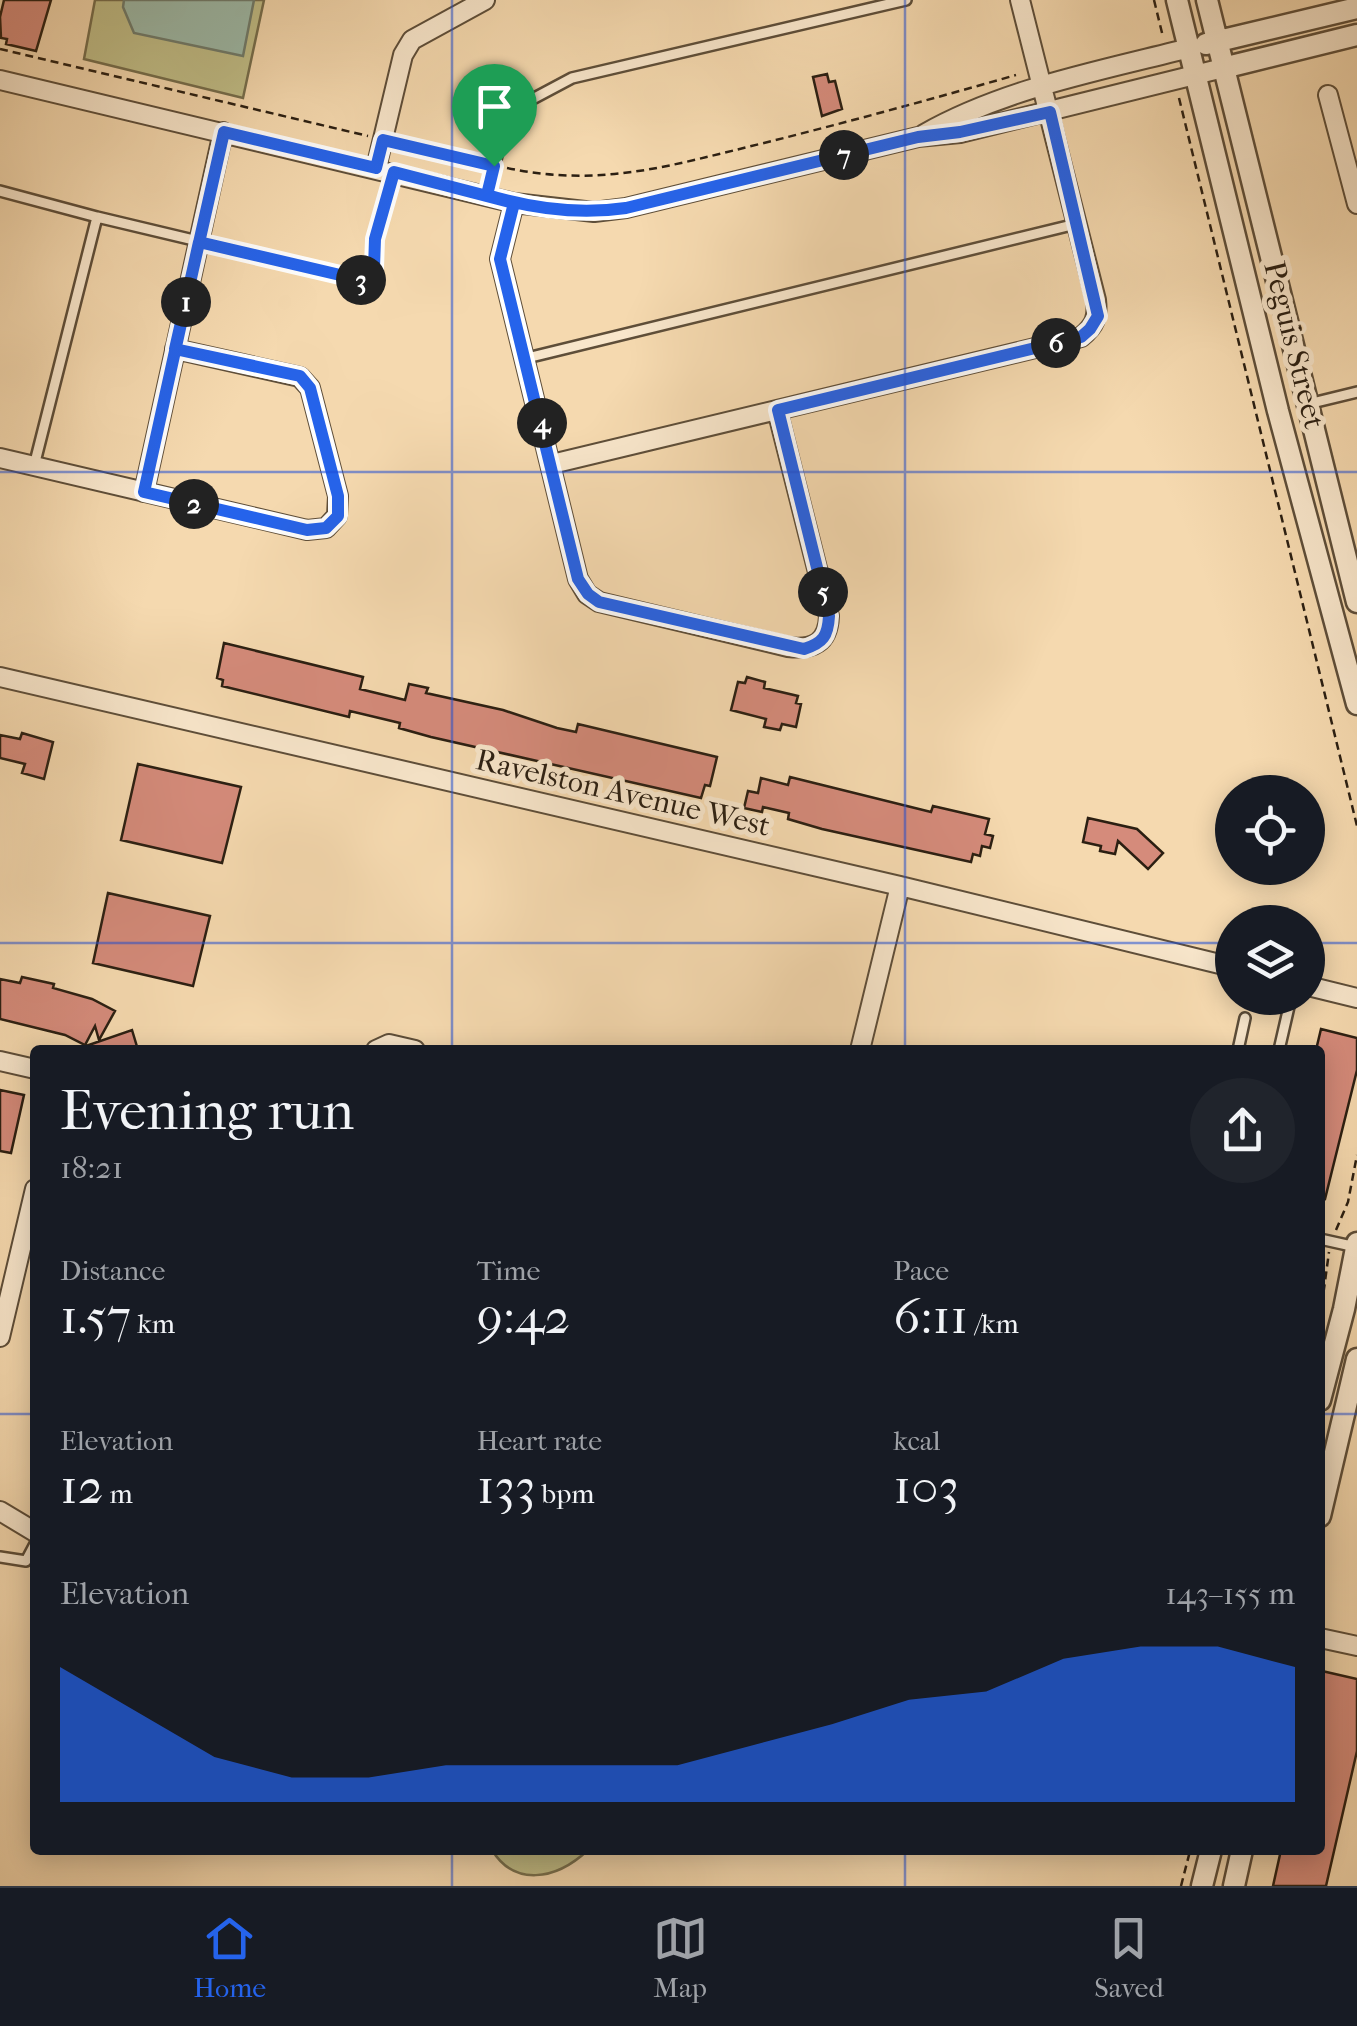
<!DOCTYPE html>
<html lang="en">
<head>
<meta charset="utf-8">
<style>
  :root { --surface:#171b24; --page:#20242c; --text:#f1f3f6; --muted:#9ea1a6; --line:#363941; --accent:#2563eb }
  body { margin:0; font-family:"IM FELL French Canon",serif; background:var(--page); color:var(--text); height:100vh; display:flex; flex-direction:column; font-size:38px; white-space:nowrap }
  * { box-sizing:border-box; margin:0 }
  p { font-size:32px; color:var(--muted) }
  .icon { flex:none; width:55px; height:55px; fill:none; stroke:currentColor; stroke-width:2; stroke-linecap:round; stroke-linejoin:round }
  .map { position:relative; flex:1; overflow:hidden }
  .side { position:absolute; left:30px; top:1045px; width:1295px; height:810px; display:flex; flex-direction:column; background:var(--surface); border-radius:10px; box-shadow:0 5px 25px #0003 }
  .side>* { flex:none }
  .tools { position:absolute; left:1215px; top:775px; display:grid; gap:20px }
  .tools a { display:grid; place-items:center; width:110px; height:110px; border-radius:50%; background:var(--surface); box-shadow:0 5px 25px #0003; font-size:50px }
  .pin { position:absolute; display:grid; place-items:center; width:85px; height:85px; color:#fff; margin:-102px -42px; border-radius:50% 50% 50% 0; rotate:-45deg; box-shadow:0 0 10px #0007 }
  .pin .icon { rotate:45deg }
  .km { position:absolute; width:50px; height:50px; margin:-25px; border-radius:50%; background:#222; color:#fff; font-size:28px; line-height:50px; text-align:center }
  .round { display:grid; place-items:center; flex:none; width:105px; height:105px; border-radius:52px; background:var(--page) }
  .summary { display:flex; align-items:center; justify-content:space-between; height:170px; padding:0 30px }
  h1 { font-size:55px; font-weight:600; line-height:75px }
  .figures { display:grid; grid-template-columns:repeat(3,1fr); gap:15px; height:170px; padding:10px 30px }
  .figures div { display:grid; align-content:center }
  .figures b { font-size:50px; font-weight:600 }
  .figures small { font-size:28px; font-weight:400 }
  .figures p { font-size:28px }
  .chart { height:280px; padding:20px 30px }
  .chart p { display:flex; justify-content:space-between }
  .chart svg { width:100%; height:180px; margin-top:10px; fill:var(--accent); opacity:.7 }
  .menu { display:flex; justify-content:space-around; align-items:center; height:140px; border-top:2px solid var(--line); background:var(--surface); font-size:28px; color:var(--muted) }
  .menu a { display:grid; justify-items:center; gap:5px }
  .menu .active { color:var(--accent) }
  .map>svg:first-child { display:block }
  .green { fill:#c0be88; stroke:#766e4d; stroke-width:2.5 }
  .water { fill:#9cbaa9; stroke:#6f7c6d; stroke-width:2.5 }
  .building { fill:#d58b7b; stroke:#2b1f12; stroke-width:2.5 }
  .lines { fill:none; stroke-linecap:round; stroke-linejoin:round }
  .service-casing { stroke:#5e4e39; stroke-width:14 }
  .minor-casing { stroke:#5e4e39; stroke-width:22 }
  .tertiary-casing { stroke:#5e4e39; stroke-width:25 }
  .path { stroke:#2b1f12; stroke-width:2.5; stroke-dasharray:8 5; stroke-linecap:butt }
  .service { stroke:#f8e6cb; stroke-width:9 }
  .minor { stroke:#f8e6cb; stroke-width:18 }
  .tertiary { stroke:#f8e6cb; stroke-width:20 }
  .route-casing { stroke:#fff; stroke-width:20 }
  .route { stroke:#2563eb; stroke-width:12 }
  .grid { fill:none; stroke:#1d4ed8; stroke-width:2.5; stroke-opacity:0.55 }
  .labels { text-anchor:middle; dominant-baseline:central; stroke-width:10; stroke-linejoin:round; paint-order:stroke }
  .street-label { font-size:30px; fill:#2b1f12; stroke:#f8e6cb }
</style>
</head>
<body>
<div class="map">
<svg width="1357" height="1886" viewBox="0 0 1357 1886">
  <rect width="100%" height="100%" fill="#f5d9af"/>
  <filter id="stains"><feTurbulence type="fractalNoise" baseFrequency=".002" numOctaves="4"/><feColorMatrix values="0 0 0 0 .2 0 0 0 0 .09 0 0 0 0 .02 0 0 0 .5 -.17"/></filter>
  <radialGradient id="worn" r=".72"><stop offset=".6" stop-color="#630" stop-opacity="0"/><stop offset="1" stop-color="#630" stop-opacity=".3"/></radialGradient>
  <path class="green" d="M95,0H264L243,98L84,59Z
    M492,1850H588C555,1881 514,1886 492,1850Z"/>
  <path class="water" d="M124,0H254L243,56L134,33L123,7Z"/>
  <path class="building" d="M4,0H51L36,51L6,44L7,39L1,38L0,17Z
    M827,74L829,82L835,81L842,109L822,116L813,77Z
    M224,643L363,677L360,689L405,700L409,684L428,688L426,693L503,710L557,728L576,732L578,724L717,757L710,786L705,785L701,798L431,737L399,728L400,723L350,711L349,717L222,686L223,680L217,678Z
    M747,677L765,682L764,688L798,696L796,703L801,704L796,727L782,724L780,730L764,727L766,719L731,710L738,682L745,683Z
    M22,733L53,742L44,779L22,773L25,764L0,758V735L20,739Z
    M138,764L241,787L222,863L121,840Z
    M790,777L931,812L933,806L989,819L985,834L993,836L990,848L982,846L980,856L973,854L971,862L822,829L788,819L789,813L763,807L762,812L744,808L748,791L758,793L761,778L788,785Z
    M1088,818L1137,829L1163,853L1148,869L1118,841L1115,854L1100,851L1101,846L1083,842Z
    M108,893L210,916L193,986L93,963Z
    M22,977L54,984L53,988L92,999L115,1011L99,1040L95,1026L85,1045L65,1035L0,1019V979L20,983Z
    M1321,1029L1357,1038V1070L1325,1199L1320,1198V1050H1316Z
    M132,1030L138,1050H81L80,1048Z
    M0,1090L24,1095L11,1153L0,1151Z
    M1322,1671L1357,1679V1751L1326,1886H1273L1281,1850H1320Z"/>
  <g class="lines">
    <defs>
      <path id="service" d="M0,191L97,217L34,466
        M487,195L508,112L572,78L906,0
        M97,217L370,282L375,239L393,174
        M527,358L1076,224
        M1308,404L1357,392
        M1238,1050L1245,1018
        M1279,1050L1291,998
        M1320,1239L1356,1247
        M0,1557L26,1561L35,1544"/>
      <path id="minor" d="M0,80L514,203L594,212L626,208L918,137L960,133L1223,68
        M1328,95L1357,204
        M924,134C1005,88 1100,71 1189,48
        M376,168L403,55L412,40L485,0
        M514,203L500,259L578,579L587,594L599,602L788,647C813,650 828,643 829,616L777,410
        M0,458L307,530L326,528L337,516L338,496L310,388L300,377L175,349
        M552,464L1081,337C1095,326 1098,317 1096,300L1020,0
        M144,492L223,132
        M0,677L900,886L1232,967
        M1308,986L1357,998
        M376,1050L389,1044L415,1050
        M860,1050L900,886
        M0,1061L35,1069
        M0,1337L35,1189
        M0,1511L35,1532
        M1320,1638L1357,1646"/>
      <path id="tertiary" d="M1177,0L1278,411L1357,704
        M1207,0L1357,602
        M1206,44L1357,8
        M1223,68L1357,35
        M1320,1400L1344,1309L1357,1243
        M1320,1516L1357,1359
        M1202,1886L1211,1850
        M1234,1886L1242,1850"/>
    </defs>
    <use href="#service" class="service-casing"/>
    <use href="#minor" class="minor-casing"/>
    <use href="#tertiary" class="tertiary-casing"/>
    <path class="path" d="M1154,0L1163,37
      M0,49L368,136
      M1179,98L1357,826
      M400,143L480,162
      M507,168C603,188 672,165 764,143C848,122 932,99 1016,75
      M1336,1230L1348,1202L1357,1155
      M1320,1318L1329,1252
      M1181,1886L1190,1851"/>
    <use href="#service" class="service"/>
    <use href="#minor" class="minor"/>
    <use href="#tertiary" class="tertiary"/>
  </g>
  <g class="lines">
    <defs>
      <path id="route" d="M494,166L383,140L376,168L224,132C208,205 191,277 175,349L300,376L310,388L338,496V516L326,528L307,530L144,492L199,242L370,282L374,268L375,239L394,172L514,203L500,259L578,579L588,594L599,602L804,649C823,643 828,636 829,616L778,410L1081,337L1090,329L1098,316L1050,112L960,132L918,137L626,208C578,215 533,209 487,195L494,166"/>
    </defs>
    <use href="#route" class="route-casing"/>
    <use href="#route" class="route"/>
  </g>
  <path class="grid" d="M452,0V1050M905,0V1050M0,472H1357M0,943H1232M1308,943H1357M0,1414H35M1320,1414H1357M452,1850V1886M905,1850V1886"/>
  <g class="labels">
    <g class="street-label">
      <text transform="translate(1294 345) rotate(76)">Peguis Street</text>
      <text transform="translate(623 793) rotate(13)">Ravelston Avenue West</text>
    </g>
  </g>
  <rect width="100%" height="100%" filter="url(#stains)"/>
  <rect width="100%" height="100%" fill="url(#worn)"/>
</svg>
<div class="tools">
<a><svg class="icon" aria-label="locate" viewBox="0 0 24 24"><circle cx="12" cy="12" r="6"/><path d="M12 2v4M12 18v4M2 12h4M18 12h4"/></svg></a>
<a><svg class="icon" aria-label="layers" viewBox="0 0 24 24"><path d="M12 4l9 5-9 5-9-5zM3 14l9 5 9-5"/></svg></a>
</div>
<div class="pin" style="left:494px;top:166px;background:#1e9e55"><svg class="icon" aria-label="arrive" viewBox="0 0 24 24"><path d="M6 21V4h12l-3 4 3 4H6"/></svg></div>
<b class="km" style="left:186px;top:302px">1</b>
<b class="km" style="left:194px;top:504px">2</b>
<b class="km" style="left:361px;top:280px">3</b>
<b class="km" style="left:542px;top:423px">4</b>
<b class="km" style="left:823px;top:592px">5</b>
<b class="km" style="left:1056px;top:343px">6</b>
<b class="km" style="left:844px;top:155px">7</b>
<section class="side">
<div class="summary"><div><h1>Evening run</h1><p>18:21</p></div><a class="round"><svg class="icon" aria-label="share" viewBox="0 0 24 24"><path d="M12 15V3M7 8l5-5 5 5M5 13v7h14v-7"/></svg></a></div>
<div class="figures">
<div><p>Distance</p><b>1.57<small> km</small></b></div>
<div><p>Time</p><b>9:42</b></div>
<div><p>Pace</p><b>6:11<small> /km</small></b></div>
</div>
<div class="figures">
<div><p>Elevation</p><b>12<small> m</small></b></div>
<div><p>Heart rate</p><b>133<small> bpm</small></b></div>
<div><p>kcal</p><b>103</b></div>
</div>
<div class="chart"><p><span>Elevation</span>143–155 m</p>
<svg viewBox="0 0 160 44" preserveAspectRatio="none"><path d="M0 44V11L10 22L20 33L30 38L40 38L50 35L60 35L70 35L80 35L90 30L100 25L110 19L120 17L130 9L140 6L150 6L160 11V44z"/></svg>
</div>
</section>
</div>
<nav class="menu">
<a class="active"><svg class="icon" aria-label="home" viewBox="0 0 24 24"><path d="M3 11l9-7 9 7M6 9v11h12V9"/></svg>Home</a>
<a><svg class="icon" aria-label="map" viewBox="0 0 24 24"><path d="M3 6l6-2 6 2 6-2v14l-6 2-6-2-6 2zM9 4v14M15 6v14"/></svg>Map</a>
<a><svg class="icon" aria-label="saved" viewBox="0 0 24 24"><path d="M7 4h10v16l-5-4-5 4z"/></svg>Saved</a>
</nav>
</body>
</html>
